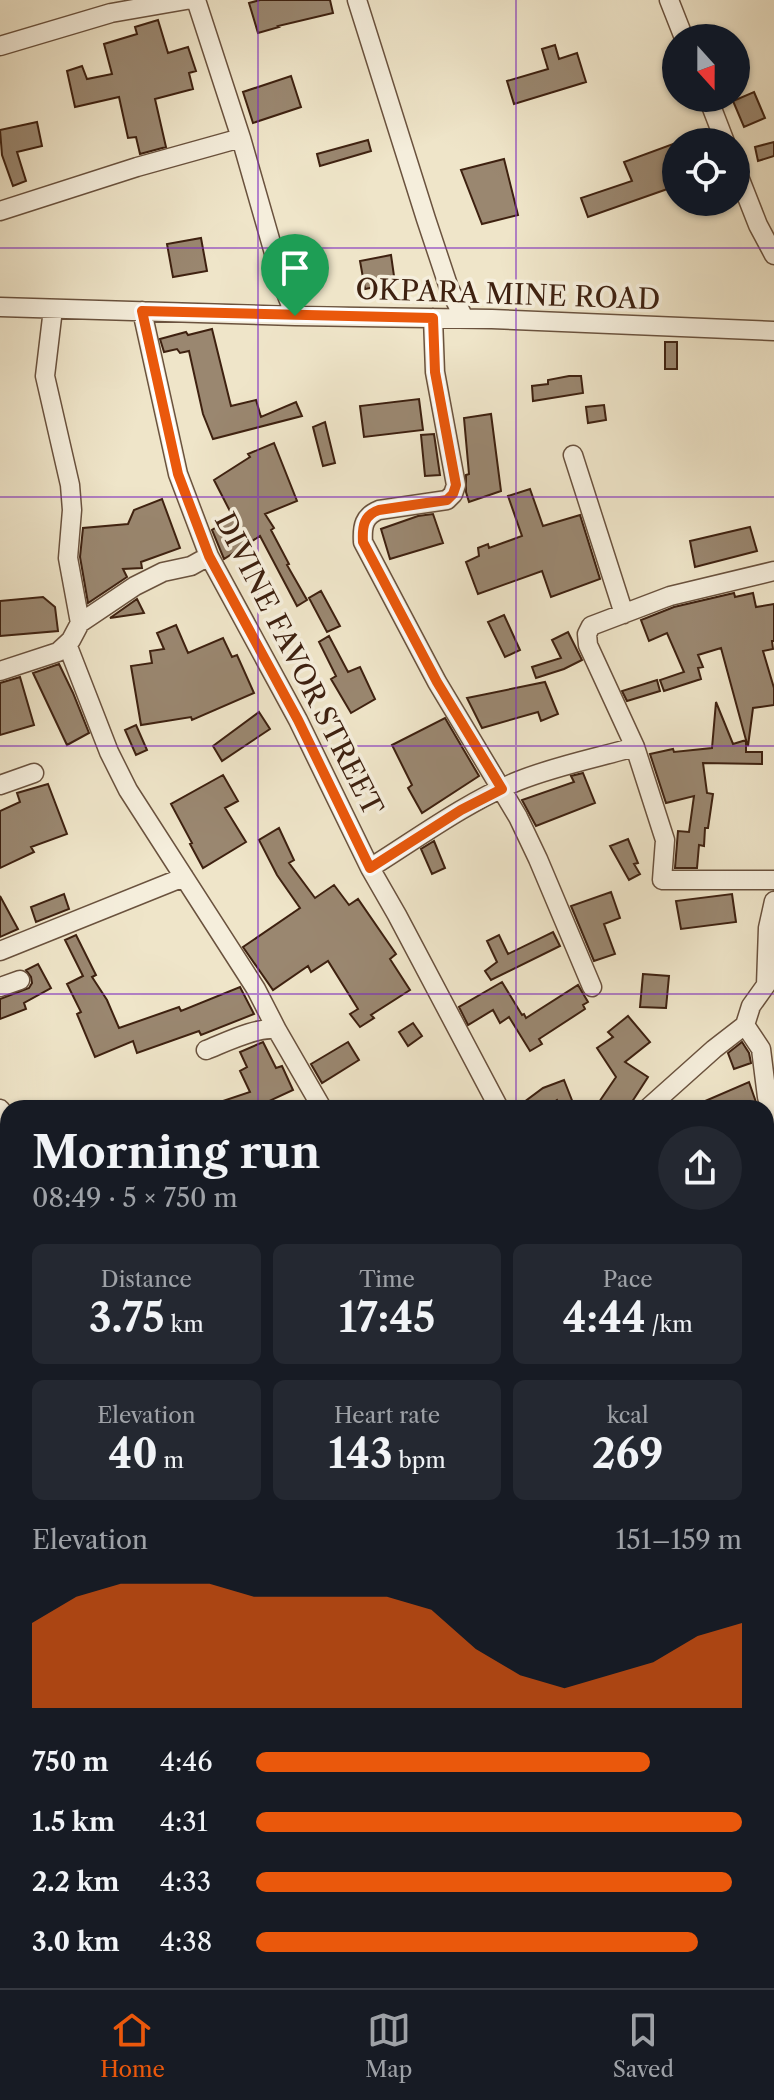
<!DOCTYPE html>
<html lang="en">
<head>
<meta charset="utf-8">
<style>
  :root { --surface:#171b24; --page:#242831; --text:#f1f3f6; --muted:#9ea1a6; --line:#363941; --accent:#ea580c }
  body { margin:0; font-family:"Libre Caslon Text",serif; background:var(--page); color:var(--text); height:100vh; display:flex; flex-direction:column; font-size:30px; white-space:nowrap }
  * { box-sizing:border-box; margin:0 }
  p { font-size:26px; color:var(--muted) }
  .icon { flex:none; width:44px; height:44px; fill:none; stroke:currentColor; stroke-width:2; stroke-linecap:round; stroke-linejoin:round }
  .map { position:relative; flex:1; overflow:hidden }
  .side { position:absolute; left:0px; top:1100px; width:774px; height:888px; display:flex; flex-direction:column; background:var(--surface); border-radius:24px 24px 0 0; box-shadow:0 2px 6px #0004 }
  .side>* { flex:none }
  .needle { width:52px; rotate:159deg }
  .buttons { position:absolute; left:662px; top:24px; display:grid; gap:16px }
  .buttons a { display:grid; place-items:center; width:88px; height:88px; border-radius:50%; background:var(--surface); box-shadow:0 2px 6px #0004; font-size:40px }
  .pin { position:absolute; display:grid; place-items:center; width:68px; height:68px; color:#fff; margin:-82px -34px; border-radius:50% 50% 50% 0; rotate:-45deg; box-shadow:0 0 8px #0007 }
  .pin .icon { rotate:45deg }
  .round { display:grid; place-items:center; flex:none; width:84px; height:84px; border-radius:42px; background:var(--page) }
  .head { display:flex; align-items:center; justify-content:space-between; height:136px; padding:0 32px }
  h1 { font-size:44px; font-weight:700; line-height:60px }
  .figures { display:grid; grid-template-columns:repeat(3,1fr); gap:12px; height:136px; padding:8px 32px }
  .figures div { display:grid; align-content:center; border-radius:12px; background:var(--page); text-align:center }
  .figures b { font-size:40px; font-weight:700 }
  .figures small { font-size:22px; font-weight:400 }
  .figures p { font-size:22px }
  .chart { height:224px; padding:16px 32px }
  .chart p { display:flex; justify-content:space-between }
  .chart svg { width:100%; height:144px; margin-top:8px; fill:var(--accent); opacity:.7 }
  ul { padding:0 32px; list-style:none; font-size:26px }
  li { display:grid; grid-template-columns:128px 96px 1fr; align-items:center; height:60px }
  li i { height:20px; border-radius:10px; background:var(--accent) }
  .tab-bar { display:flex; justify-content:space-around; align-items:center; height:112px; border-top:2px solid var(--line); background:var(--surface); font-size:22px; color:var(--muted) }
  .tab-bar a { display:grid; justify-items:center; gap:4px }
  .tab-bar .selected { color:var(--accent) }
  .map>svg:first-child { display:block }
  .building { fill:#9a8770; stroke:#3e2110; stroke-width:2 }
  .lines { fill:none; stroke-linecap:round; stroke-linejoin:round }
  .lane-casing { stroke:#6a523e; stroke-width:12 }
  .street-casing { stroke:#6a523e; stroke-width:21 }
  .secondary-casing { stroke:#3e2110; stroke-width:27 }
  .lane { stroke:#f5eedc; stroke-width:9 }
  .street { stroke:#f5eedc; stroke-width:18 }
  .secondary { stroke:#f5eedc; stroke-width:24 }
  .route-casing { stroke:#fff; stroke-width:16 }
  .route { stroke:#ea580c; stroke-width:10 }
  .grid { fill:none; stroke:#7b2cbf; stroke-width:2; stroke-opacity:0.55 }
  .labels { text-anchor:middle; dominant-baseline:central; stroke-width:7; stroke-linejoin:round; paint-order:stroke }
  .street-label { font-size:28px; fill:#3e2110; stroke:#f5eedc }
</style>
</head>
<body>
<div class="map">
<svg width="774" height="1988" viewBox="0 0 774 1988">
  <rect width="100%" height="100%" fill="#efe5c9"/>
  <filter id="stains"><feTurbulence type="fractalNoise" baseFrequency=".0025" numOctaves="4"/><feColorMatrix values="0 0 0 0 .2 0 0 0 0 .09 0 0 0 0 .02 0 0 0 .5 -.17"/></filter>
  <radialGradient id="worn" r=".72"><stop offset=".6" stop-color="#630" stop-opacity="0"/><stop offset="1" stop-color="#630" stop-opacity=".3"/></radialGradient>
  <path class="building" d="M260,0H330L333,13L278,26L279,27L258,33L249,3Z
    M158,20L168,53L188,47L196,71L189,73L193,89L155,99L166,147L140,154L136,137L128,138L119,97L75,107L67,71L82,66L87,79L112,74L104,44L137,34L135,27Z
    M555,45L559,59L577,53L586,82L514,104L507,81L548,69L542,49Z
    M291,76L301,107L253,123L243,92Z
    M754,92L765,118L744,127L733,101Z
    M37,122L42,146L17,152L26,181L13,186L2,155L0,130Z
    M368,140L371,151L320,166L317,154Z
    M774,142V156L758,161L755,147Z
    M673,144L676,155L672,157L676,170V186L588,217L581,198L632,181L624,162Z
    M504,159L518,215L482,224L461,170Z
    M201,238L207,271L173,277L167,244Z
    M391,255L395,283L365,289L360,261Z
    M212,329L231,406L256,400L261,417L296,402L302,416L213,439L203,414L189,351L180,353L177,349L164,352L160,339L186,332L188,335Z
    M665,342H677V369H665Z
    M569,376H581L583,393L533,401L532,386L548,384V380Z
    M419,399L423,430L364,437L360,406Z
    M604,405L606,420L588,423L586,407Z
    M491,414L501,491L469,502L466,492V475L469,474L464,418Z
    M325,422L335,463L323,466L313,427Z
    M434,434L440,475L425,476L421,435Z
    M274,443L297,501L265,514L274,528L271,530L289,564L287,565L307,600L297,606L260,536L224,559L212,530L233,517L214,480L250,457L248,454Z
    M530,489L543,526L580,515L600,579L551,597L542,571L478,594L466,562L479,556L478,548L488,544L489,548L522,536L508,496Z
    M162,499L180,548L141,562L142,568L123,569L127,577L88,603L80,557L83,528L128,524L134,510Z
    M433,514L443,543L390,559L381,529L418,516Z
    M750,527L757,551L695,567L690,541Z
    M321,591L340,626L327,632L309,598Z
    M734,593L735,597L753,593L756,607L774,604V641H772L773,649L763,651L774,688V705L753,708L748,746L746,740V752H762V764L703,763L707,793L713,794L708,828H705L704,846L699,845L697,868H675L678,831L689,832L694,796L666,803L650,754L673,749L674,752L712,748L716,702L733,744L746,740L721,648L698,655L703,667L698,668L701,679L664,691L660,680L684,672L667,633L649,641L641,620L674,607Z
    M43,597L55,607L58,631L0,636V601Z
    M137,599L144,613L110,618Z
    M504,615L520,650L505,657L488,622Z
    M176,625L188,653L223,638L232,657L237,655L254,693L192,720L191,717L141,725L131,666L152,663L150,651L164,649L157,633Z
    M568,632L582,660L564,669L536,678L532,667L561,658L552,640Z
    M329,636L348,672L360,667L375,699L351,713L331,679L336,676L319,642Z
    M59,664L73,693L89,733L67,745L33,673Z
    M20,677L34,725L0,735V683Z
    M657,680L660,691L627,701L622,691Z
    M545,682L558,714L541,721L538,712L482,728L467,698Z
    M259,712L270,729L222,761L213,746Z
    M445,718L479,776L422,813L408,788L412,785L392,745Z
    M136,725L147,750L136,755L125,730Z
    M583,773L595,803L536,826L522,800L574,782L571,776Z
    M223,775L238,801L225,808L246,842L203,868L190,844L192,843L171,804Z
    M48,784L67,834L31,847L34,852L0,868V811L20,802L17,793Z
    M279,828L294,860L289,863L315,898L334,885L349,905L358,899L396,954L390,959L410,990L371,1015L374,1018L360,1027L350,1014L358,1009L328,961L311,972L308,966L273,990L243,947L300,908L277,875L259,840Z
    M628,839L638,863L634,864L640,874L629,880L610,846Z
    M434,841L445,868L432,874L421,849Z
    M611,892L620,918L604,924L615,954L594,961L571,906Z
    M64,894L69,909L36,922L31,907Z
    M732,894L736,922L681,929L676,901Z
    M0,896L18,929L0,937Z
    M553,932L560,946L491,980L485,971L497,962L487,941L499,935L508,954Z
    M76,935L96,975L92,977L107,1000L119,1028L179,1007L181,1011L240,987L254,1014L201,1035L199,1031L137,1053L133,1041L95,1057L77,1014L81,1012L67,984L83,976L65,940Z
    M38,964L51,988L24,1003L26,1009L0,1019V999L29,988L32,983L31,977L26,970Z
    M643,974L669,976L666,1008L640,1007Z
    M502,982L522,1015L524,1014L526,1018L578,985L588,1002L583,1005L585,1009L539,1039L542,1044L530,1051L509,1017L500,1023L493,1010L468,1025L459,1007Z
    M628,1016L650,1042L625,1062L648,1077L628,1108H595L616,1077L597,1048L613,1037L608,1032Z
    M413,1023L422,1036L408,1046L399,1032Z
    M263,1042L276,1068L282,1066L293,1090L254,1108H208V1106L250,1092L240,1071L247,1067L240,1052Z
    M348,1042L359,1060L322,1083L311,1064Z
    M742,1042L749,1053L751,1063L734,1069L728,1053Z
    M564,1080L575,1108H561L557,1100L546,1108H516L543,1088Z
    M749,1082L758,1108H689Z"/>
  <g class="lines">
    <defs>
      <path id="lane" d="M750,1980L752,1988"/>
      <path id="street" d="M196,0L241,138L284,288L295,316
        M357,0L426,219L449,288L464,318
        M669,0L684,38
        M0,46L111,13L186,0
        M708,98L725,142
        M736,169L758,225L774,255
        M0,211L137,167L241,138
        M0,307L295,316L492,319L774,331
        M53,309L45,376L70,485L72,510L68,558L80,623
        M142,311L178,474L209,556L298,720L370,868L397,915L499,1108
        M433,318L435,372L456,485L453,494L447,500L379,510C364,516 362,526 363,542L437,682L518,817L538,859L592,987
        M573,455L624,614
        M774,571L670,596L591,626L587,634L588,645L635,747L665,840L662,880H774
        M67,644L109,752L128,790L256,989L277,1030
        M0,671L58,652L71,640L80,623L135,586L163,572L191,566L209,556
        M0,785L34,773
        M370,868C418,838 465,803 518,781C555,766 596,758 635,747
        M774,901L768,928L766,985L751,1006L745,1025L761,1049L767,1097L774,1117
        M0,951L184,877
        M0,987L20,980
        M206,1050C224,1043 260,1025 277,1030L322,1108
        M648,1108L714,1049L745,1025
        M0,1109L8,1119
        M0,1349L8,1370
        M766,1359L774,1356
        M0,1687L8,1684
        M766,1729L774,1727
        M766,1835L774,1832
        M766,1946L774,1944
        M417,1980L419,1988
        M285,1986L286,1980
        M555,1988L575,1983L585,1988
        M597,1988L630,1980"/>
      <path id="secondary" d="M766,1572L774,1569
        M0,1854L8,1852"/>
    </defs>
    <use href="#lane" class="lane-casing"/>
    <use href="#street" class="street-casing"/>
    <use href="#secondary" class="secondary-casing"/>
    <use href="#lane" class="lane"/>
    <use href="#street" class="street"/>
    <use href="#secondary" class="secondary"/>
  </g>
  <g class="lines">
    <defs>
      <path id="route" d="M142,311L433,318L435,372L456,485L453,494L447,500L379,510C364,515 362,526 363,542L437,682L502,789L461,810L370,868L298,720L209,556L178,474Z"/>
    </defs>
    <use href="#route" class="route-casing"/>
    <use href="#route" class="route"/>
  </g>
  <path class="grid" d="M258,0V1108M516,0V1108M0,248H774M0,497H774M0,746H774M0,994H774M0,1242H8M766,1242H774M0,1491H8M766,1491H774M0,1740H8M766,1740H774M258,1980V1988M516,1980V1988"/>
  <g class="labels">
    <g class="street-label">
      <text transform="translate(508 294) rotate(2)">OKPARA MINE ROAD</text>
      <text transform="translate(299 664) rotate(63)">DIVINE FAVOR STREET</text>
    </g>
  </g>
  <rect width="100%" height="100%" filter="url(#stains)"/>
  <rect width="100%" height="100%" fill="url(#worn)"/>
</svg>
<div class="buttons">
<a><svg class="needle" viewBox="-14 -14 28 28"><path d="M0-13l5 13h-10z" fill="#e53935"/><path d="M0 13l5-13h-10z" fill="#9ea1a6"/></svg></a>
<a><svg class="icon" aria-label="locate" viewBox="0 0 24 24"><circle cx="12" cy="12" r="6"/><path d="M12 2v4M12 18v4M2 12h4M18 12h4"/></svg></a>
</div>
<div class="pin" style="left:295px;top:316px;background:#1e9e55"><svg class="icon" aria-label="arrive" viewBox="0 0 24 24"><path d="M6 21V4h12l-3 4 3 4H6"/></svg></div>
<section class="side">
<div class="head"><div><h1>Morning run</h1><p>08:49 · 5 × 750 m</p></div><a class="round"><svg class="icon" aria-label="share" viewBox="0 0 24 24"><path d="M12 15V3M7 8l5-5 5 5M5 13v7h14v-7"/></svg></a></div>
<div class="figures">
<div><p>Distance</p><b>3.75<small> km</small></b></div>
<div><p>Time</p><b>17:45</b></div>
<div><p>Pace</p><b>4:44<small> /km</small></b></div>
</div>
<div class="figures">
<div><p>Elevation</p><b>40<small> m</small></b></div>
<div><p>Heart rate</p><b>143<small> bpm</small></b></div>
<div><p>kcal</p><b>269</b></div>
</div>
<div class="chart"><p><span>Elevation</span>151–159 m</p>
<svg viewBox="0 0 160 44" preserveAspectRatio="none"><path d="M0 44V18L10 10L20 6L30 6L40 6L50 10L60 10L70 10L80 10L90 14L100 26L110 34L120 38L130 34L140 30L150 22L160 18V44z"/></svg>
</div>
<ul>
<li><b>750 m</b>4:46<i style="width:81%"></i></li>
<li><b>1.5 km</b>4:31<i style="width:100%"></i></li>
<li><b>2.2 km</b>4:33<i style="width:98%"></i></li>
<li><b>3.0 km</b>4:38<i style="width:91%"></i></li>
</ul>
</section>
</div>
<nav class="tab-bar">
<a class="selected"><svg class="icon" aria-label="home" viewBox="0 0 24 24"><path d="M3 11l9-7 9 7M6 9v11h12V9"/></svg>Home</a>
<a><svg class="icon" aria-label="map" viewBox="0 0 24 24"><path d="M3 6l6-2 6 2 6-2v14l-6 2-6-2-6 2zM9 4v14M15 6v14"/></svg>Map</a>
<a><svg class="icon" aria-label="saved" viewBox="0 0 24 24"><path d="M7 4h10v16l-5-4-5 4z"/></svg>Saved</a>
</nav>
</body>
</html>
